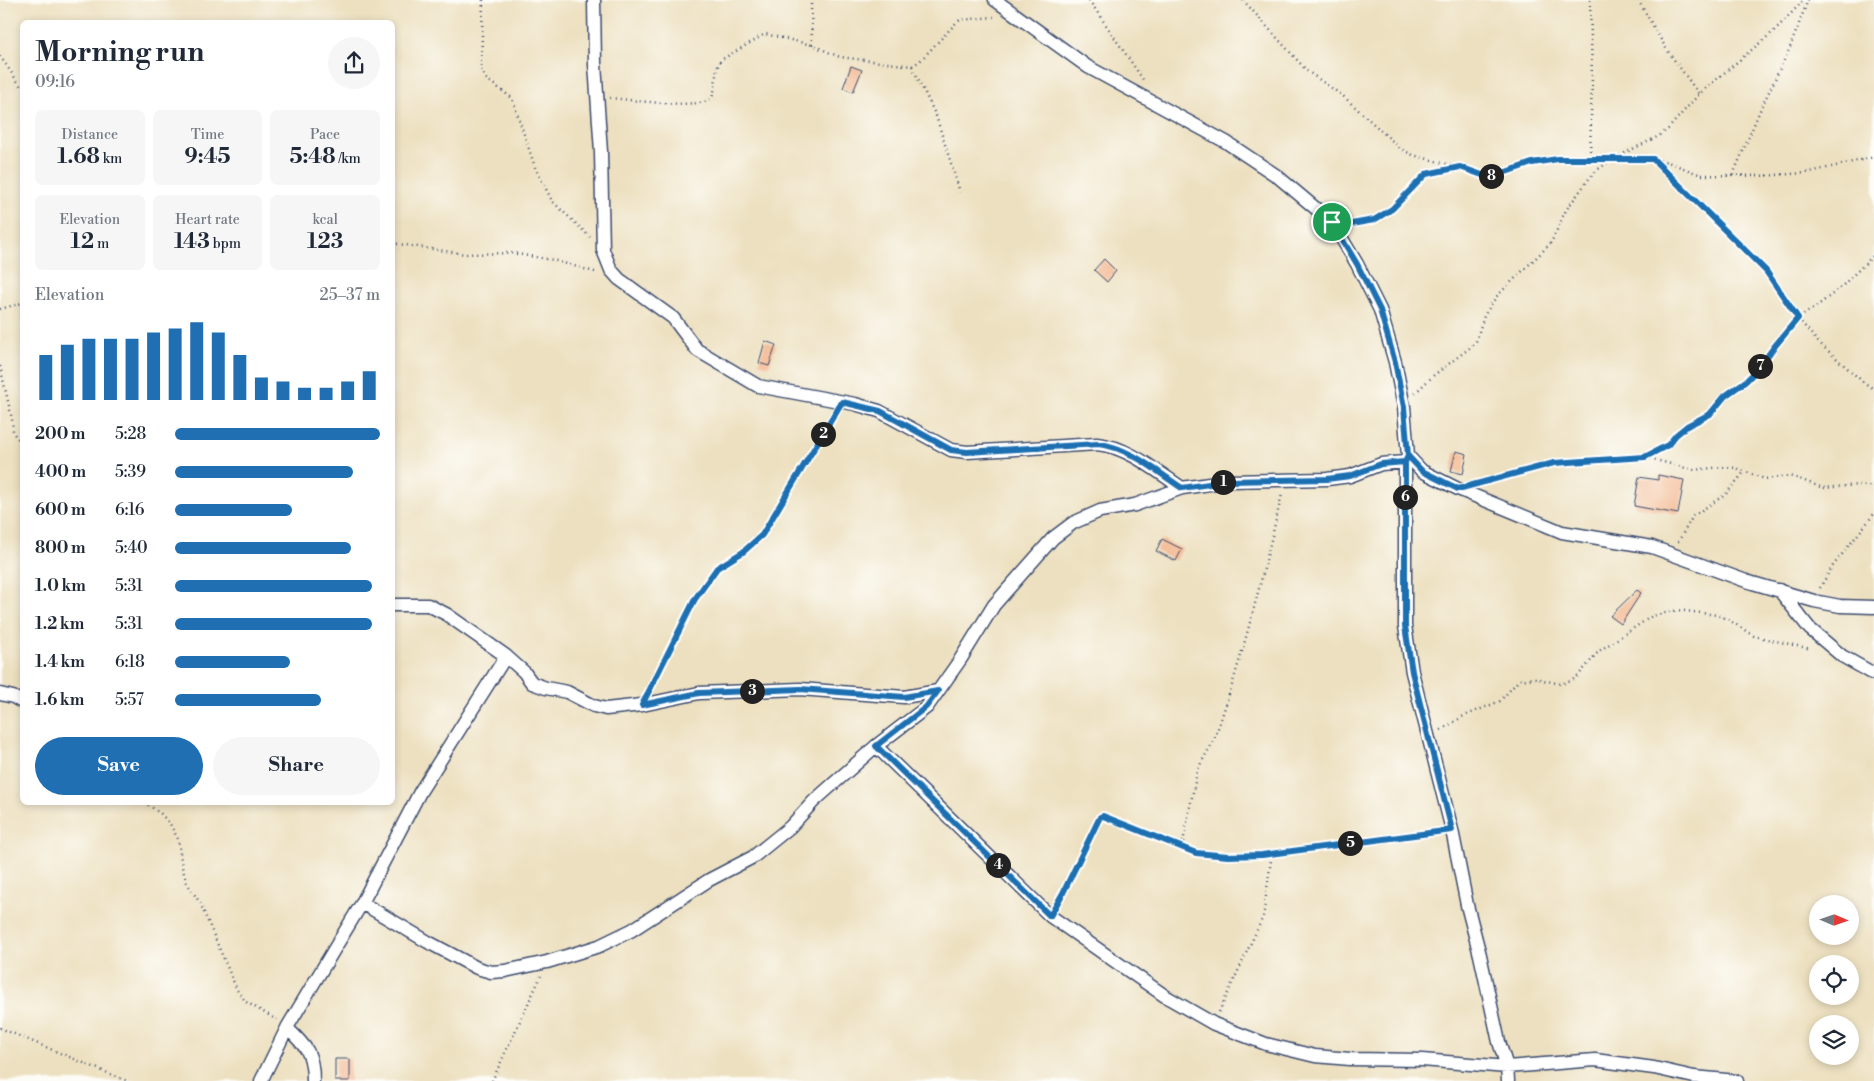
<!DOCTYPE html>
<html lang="en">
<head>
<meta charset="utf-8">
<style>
  :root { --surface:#fff; --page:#f6f6f7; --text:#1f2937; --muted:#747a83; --accent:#1f6fb2 }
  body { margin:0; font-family:"Libre Bodoni",serif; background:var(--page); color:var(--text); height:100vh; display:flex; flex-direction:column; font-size:19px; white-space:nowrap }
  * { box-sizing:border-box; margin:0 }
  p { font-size:16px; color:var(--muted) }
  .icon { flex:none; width:28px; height:28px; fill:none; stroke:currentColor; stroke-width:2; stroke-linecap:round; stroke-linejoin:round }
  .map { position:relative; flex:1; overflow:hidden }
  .drawer { position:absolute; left:20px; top:20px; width:375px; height:785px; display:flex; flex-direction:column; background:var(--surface); border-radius:8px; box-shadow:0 2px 8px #0003 }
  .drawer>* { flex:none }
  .needle { width:32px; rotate:92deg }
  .tools { position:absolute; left:1809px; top:895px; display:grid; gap:10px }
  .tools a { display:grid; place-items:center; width:50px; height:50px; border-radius:50%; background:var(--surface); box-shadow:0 2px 8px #0003; font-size:25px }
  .pin { position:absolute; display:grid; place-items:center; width:42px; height:42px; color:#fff; margin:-21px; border:2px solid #fff; border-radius:50%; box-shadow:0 1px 5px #0007 }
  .km { position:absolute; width:25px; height:25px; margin:-12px; border-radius:50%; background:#222; color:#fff; font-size:14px; line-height:25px; text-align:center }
  .round { display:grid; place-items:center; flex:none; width:52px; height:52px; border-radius:26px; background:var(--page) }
  .overview { display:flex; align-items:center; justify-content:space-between; height:85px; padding:0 15px }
  h1 { font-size:28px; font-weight:700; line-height:38px }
  .figures { display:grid; grid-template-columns:repeat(3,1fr); gap:8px; height:85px; padding:5px 15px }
  .figures div { display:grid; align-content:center; border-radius:8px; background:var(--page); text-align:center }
  .figures b { font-size:21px; font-weight:700 }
  .figures small { font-size:14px; font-weight:400 }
  .figures p { font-size:14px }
  .chart { height:140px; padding:10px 15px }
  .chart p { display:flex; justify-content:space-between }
  .chart svg { width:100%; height:90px; margin-top:5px; stroke:var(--accent); stroke-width:6 }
  .action { display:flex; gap:10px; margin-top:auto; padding:10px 15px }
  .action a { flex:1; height:58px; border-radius:30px; background:var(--accent); color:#fff; font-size:20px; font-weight:700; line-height:58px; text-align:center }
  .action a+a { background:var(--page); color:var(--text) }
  ul { padding:0 15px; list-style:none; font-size:16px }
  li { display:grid; grid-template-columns:80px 60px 1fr; align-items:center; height:38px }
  li i { height:12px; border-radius:6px; background:var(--accent) }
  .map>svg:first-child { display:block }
  .building { fill:#f3b48b }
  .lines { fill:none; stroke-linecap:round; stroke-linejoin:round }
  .minor-casing { stroke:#3a4a6d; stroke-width:15 }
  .path { stroke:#3a4a6d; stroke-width:2.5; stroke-dasharray:1 4; stroke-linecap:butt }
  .minor { stroke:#fff; stroke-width:12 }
  .route-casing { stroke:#fff; stroke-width:10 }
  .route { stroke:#1f6fb2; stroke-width:6 }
</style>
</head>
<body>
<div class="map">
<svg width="1874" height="1081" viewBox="0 0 1874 1081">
  <rect width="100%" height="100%" fill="#fdfcf7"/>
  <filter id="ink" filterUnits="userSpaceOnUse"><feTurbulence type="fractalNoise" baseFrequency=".02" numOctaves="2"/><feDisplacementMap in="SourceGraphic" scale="10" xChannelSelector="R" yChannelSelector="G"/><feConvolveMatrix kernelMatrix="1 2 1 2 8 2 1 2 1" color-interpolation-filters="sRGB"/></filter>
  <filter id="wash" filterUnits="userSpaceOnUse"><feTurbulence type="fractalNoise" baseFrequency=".0096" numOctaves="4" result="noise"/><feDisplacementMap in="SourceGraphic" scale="20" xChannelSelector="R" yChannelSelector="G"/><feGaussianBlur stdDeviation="1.12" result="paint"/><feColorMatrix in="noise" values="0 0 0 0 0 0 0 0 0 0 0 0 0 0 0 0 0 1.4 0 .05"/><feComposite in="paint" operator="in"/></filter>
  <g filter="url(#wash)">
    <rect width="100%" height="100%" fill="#ede0c0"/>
    <g id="blocks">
      <path class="building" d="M851,66L862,70L853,92L843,88Z
        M1104,259L1116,271L1107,282L1094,270Z
        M765,341L776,345L769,366L759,363Z
        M1456,451L1467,454L1463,474L1451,471Z
        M1658,475L1684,480L1678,514L1634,506L1639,477L1658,480Z
        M1162,539L1182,549L1176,561L1156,551Z
        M1637,590L1641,593L1621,624L1610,616Z
        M335,1059H350V1081H335Z"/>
    </g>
  </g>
  <g filter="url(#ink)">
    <use href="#blocks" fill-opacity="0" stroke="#3a4a6d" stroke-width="1"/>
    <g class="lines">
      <defs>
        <path id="minor" d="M594,0L595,64L601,152L603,250L611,270L619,279L673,318L697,350L758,386L855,404L879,411L951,450L967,452L1097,444C1129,447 1156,471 1182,488
          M995,0L1088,67L1226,142L1277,176L1332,222L1357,264L1380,310L1395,362L1404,407L1408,456L1422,471L1458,489L1562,532L1652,547L1746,581L1814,601L1840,606L1874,607
          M1408,456L1405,462V626L1412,672L1452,830L1467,905L1480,955L1499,1042L1507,1067L1508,1081
          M1779,590L1810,629L1842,656L1874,674
          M392,605H428L446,614L506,656L524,672L532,683L546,688L567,692L594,706L606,709L642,705L699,693L800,689L904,697L938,691
          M0,694L13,697L22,702
          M876,746L1050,916L1165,996L1214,1024L1266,1044L1315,1056L1350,1059L1422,1060L1507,1067L1595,1060L1654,1068L1694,1077L1737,1081
          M362,903L428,942L477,968L491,972L505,971L547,962L599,946L632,930L709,880L753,857L790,827L814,801L876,746L927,707L960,660L994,605L1053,538L1073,523L1100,511L1135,505L1182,488L1230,481L1327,479L1350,476L1381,464L1405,462
          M288,1029C307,1047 313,1054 313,1081
          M261,1081L288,1026L362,903L420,792L506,656"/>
      </defs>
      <use href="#minor" class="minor-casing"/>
      <path class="path" d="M483,0L481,69L485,78L512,98L535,167L552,201L590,237
        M1089,0L1144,81
        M1243,0L1307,71L1343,96L1401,149L1413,155L1458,167
        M1590,0L1592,76L1590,158
        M1638,0L1667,50L1699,94
        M812,45L811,5L812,0
        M0,56L22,88
        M912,66L936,116L960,192
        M610,98C626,99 705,111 712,97C718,85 713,71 721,60L765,34L812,45L840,57L912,66L920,61L956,23L960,20L994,17
        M1654,160L1766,271L1798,318L1817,341L1863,382L1874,389
        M1733,175L1761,108L1789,50L1808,0
        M1348,225L1375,220L1392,209L1426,174L1440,171L1460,167L1485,176H1494L1532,163L1558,159H1653L1668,162L1701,175L1760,176L1806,173L1874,157
        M392,243L465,254L511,253L553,260L598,273
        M0,309L22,303
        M0,366L12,419L13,432L16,437L22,442
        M1415,393L1434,375L1471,347L1476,341L1484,316L1496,297L1551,243L1566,210L1589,179L1597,170L1613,159L1659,136L1668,129L1699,94L1773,32L1804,0
        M1645,457L1693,470L1722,467L1736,468L1765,479L1788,476L1797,478L1823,488L1859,485L1874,487
        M1479,483L1554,463L1645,457L1668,445L1676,435L1687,426L1710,414L1725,396L1746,381L1758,369L1774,347L1798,318L1817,306L1839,289L1874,255
        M1678,542L1693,516L1726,494L1745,471
        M1820,588L1832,567L1874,514
        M649,690L695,599L717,568L743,552L762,535L835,414
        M1441,730L1462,717L1500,701L1519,680L1535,678L1560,684L1571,681L1578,676L1599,651L1652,616L1678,610L1717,615L1729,620L1754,636L1811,649
        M144,802L161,814L170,824L178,839L182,867L187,883L200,903L237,990L246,1002L277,1020
        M1182,847L1197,772C1202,759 1211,748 1216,734C1243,656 1263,575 1282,494
        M1057,904L1100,817L1103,816L1196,853L1228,856L1262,855L1438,832
        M1219,1012L1263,917L1272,853
        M0,1028L127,1081
        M492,1081L541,976"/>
      <use href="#minor" class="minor"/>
    </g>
  </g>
  <g class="lines" filter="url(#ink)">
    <defs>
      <path id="route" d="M1332,222L1357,264L1380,310L1395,362L1404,407L1408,456L1405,462L1381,464L1350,476L1327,479L1230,481L1182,488C1156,471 1129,447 1098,444L967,452L951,450L880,411L842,402L762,535L743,552L717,568L695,599L642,705L699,693L800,689L904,697L938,691L926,707L876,746L1050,916L1063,893L1100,817L1103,816L1196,853L1228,856L1262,855L1452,830L1412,672L1405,626V462L1408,456L1422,471L1458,489L1554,463L1645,457L1668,445L1676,435L1687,426L1710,414L1725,396L1746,381L1758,369L1774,347L1798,318L1766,271L1653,159H1558L1532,163L1494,176H1485L1460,167L1426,174L1392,209L1374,220L1346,225L1332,222"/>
    </defs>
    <use href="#route" class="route-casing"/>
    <use href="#route" class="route"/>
  </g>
</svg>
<div class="tools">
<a><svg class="needle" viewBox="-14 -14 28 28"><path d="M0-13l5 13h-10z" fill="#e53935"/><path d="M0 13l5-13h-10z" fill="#747a83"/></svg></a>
<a><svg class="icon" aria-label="locate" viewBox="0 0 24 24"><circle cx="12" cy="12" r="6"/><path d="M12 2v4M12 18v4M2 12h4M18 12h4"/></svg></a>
<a><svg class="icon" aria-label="layers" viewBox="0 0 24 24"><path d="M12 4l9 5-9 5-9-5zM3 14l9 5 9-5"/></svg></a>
</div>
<div class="pin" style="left:1332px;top:222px;background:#1e9e55"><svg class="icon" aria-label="arrive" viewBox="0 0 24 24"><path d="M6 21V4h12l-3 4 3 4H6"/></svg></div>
<b class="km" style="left:1223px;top:482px">1</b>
<b class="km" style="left:823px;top:434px">2</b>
<b class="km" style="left:752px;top:691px">3</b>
<b class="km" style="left:998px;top:865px">4</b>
<b class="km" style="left:1350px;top:843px">5</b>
<b class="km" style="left:1405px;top:497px">6</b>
<b class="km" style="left:1760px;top:366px">7</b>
<b class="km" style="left:1491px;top:176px">8</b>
<section class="drawer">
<div class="overview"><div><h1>Morning run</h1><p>09:16</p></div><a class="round"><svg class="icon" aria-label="share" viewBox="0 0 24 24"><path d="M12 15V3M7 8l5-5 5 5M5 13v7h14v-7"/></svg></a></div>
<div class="figures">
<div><p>Distance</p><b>1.68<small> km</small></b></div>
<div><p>Time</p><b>9:45</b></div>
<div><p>Pace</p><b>5:48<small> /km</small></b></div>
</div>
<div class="figures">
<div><p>Elevation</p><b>12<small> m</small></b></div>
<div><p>Heart rate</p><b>143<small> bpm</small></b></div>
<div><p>kcal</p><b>123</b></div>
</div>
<div class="chart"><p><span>Elevation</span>25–37 m</p>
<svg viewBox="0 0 160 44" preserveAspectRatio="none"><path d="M5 44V22M15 44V17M25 44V14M35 44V14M45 44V14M55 44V11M65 44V9M75 44V6M85 44V11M95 44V22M105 44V33M115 44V35M125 44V38M135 44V38M145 44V35M155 44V30"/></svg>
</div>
<ul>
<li><b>200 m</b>5:28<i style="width:100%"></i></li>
<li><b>400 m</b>5:39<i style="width:87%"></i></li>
<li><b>600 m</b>6:16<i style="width:57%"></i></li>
<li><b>800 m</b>5:40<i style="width:86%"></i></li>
<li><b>1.0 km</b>5:31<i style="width:96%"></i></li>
<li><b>1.2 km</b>5:31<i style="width:96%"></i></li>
<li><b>1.4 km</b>6:18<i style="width:56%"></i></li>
<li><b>1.6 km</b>5:57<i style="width:71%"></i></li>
</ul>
<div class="action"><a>Save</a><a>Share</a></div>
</section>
</div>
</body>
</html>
